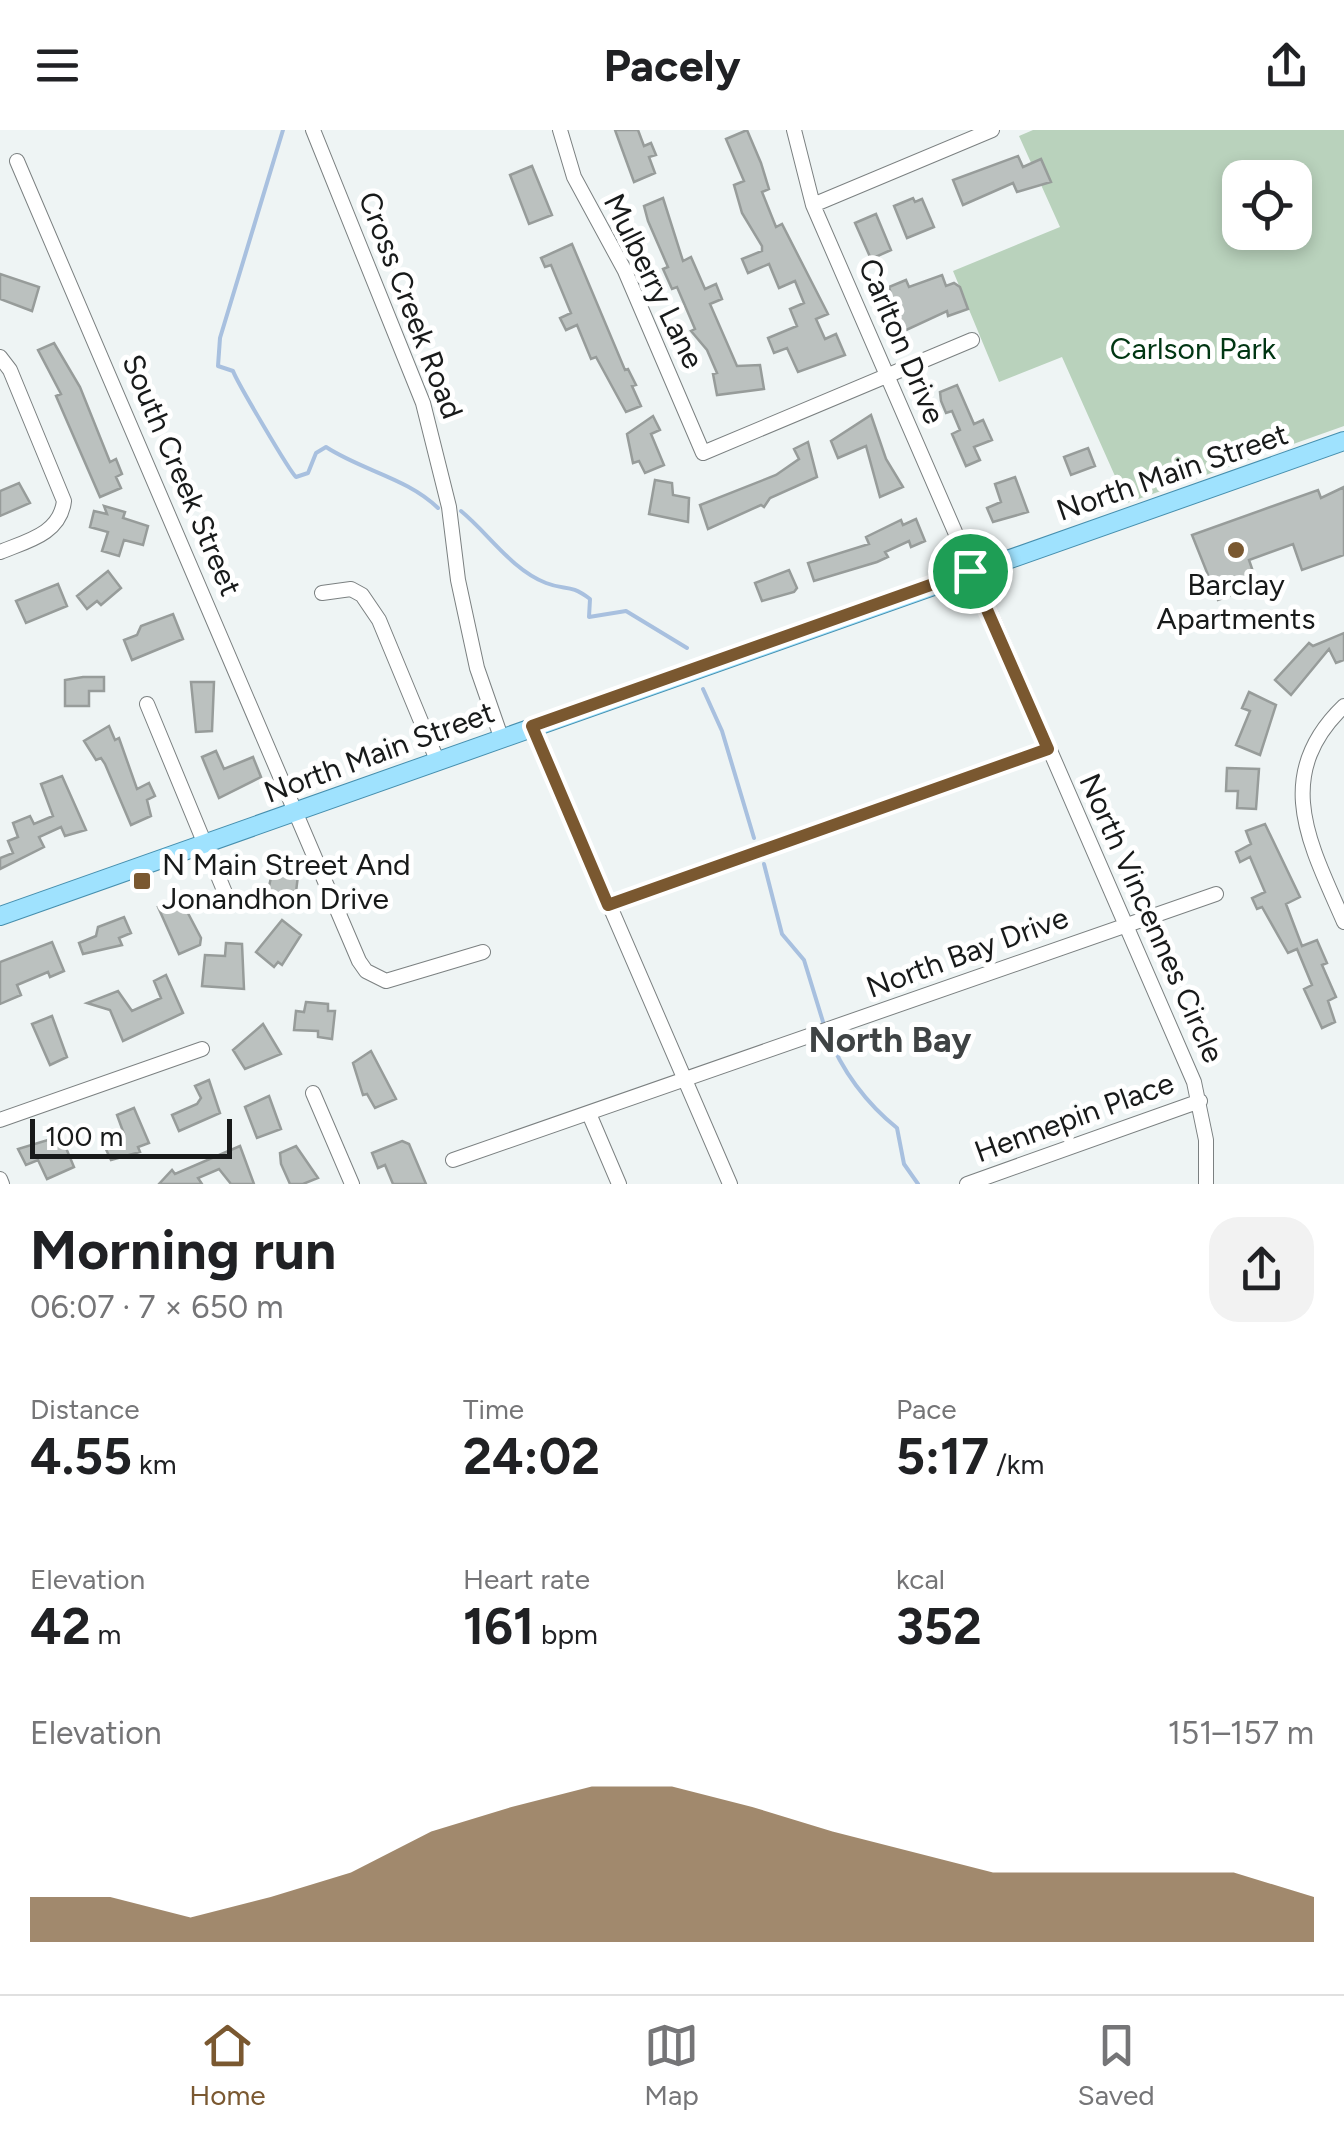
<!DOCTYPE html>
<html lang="en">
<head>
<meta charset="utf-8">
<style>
  :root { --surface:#fff; --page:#f2f2f2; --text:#202124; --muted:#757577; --line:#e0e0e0; --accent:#7a5830 }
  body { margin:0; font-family:Figtree,sans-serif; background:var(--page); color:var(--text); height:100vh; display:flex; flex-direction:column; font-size:38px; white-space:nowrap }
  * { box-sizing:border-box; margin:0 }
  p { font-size:32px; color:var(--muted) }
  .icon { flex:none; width:55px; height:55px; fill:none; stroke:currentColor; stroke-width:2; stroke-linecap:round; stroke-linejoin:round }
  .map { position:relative; height:1054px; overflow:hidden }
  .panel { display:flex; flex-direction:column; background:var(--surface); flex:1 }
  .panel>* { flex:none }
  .controls { position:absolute; left:1222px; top:30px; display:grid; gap:20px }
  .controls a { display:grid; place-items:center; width:90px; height:90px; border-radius:20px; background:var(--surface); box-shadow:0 5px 15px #0003; font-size:50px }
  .scale { position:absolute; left:30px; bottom:25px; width:202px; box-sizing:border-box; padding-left:10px; border:5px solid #181a1a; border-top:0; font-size:28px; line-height:35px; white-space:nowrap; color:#181a1a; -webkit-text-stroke:8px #fff; paint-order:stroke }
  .pin { position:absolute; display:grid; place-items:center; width:85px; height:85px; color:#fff; margin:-42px; border:5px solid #fff; border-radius:50%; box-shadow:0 2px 10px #0007 }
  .round { display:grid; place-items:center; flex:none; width:105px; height:105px; border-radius:30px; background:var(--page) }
  .head { display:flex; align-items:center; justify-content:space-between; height:170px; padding:0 30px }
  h1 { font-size:55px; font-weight:700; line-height:75px }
  .figures { display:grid; grid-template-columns:repeat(3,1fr); gap:15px; height:170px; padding:10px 30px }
  .figures div { display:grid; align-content:center }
  .figures b { font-size:50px; font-weight:700 }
  .figures small { font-size:28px; font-weight:400 }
  .figures p { font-size:28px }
  .chart { height:280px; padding:20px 30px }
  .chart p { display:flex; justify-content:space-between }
  .chart svg { width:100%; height:180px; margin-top:10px; fill:var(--accent); opacity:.7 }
  header { display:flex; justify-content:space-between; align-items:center; height:130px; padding:0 30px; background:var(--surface); font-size:45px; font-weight:700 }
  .menu { display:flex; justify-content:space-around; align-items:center; height:140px; border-top:2px solid var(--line); background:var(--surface); font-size:28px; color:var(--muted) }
  .menu a { display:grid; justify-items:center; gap:5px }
  .menu .current { color:var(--accent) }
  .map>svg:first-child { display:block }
  .green { fill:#b9d2bc; fill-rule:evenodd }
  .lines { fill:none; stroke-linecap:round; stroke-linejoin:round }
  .stream { stroke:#a8c0df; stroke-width:4 }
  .building { fill:#bbc1bf; stroke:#979c9a; stroke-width:2.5 }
  .minor-casing { stroke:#7b8081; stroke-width:16 }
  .major-casing { stroke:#468fae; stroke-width:20 }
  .minor { stroke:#fff; stroke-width:14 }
  .major { stroke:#9fe2fe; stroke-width:18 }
  .route-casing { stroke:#fff; stroke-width:20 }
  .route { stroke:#7a5830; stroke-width:12 }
  .poi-dot { fill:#7a5830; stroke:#fff; stroke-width:4 }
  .labels { text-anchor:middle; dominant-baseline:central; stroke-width:10; stroke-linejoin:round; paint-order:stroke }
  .street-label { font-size:30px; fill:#181a1a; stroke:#fff }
  .park-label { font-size:30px; fill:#003613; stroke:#fff }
  .poi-label { font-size:30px; fill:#181a1a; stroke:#fff }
  .quarter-label { font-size:35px; font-weight:bold; fill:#3f4344; stroke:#fff }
</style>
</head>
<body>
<header><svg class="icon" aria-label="menu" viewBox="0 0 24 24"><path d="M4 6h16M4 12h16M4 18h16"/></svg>Pacely<svg class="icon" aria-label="share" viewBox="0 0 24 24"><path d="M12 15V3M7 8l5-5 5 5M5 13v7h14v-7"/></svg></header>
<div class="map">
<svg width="1344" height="1054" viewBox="0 0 1344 1054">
  <rect width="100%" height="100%" fill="#eef4f4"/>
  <path class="green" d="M1033,0H1344V296L1127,373L1062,227L999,252L953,141L1060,97L1019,6ZM1240,48H1295V102H1240Z"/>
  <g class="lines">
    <path class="stream" d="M283,0L220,208L218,236L233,241C237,252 290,342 296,347L308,343L316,323L326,317C363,341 407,348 438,378
      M461,381C489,404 511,439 546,453C566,461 569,453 590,469L589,487L626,481L687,518
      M703,559L722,601L754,708
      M764,734L782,804L804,830L824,895
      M828,904C841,940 867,974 897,998L904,1034L918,1054"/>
  </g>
  <path class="building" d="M615,0H638L644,16L651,13L656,25L649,27L655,43L634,52Z
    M747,0L761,33L769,59L762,62L776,97L782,94L828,184L816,189L825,209L836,204L845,225L798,242L787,218L774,223L768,208L797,196L790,179L804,173L795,151L779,158L769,134L748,143L742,129L762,121V116L742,83L734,55L744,51L726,9Z
    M1018,26L1023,37L1041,29L1051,52L1017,62L1013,53L963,75L953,50Z
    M532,36L552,85L529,94L510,45Z
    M663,68L683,131L691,127L705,159L716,154L722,169L710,174L737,236L760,235L764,259L717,265L713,244L717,243L707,220L691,201L695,199L677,157L672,159L663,139L668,137L648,91L644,76Z
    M913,68L915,72L922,69L934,97L907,108L894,76Z
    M876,84L891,120L871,129L855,93Z
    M572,114L625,240L628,239L636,255L632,256L641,276L626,282L596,227L591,229L577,195L566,200L560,188L571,183L551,135L545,137L541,128Z
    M0,144L39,157L32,181L0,169Z
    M942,145L946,156L954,153L960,157L968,179L948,186L947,181L902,202L889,157L906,150L909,157Z
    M54,213L80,257L110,332L116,329L122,344L116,347L121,358L100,367L56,266L61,264L38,220Z
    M957,255L974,294L983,290L992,310L974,317L980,330L966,336L952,304L960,300L952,281L946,283L941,271L940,262Z
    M871,285L886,329L903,357L880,367L866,316L838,328L831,311Z
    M653,286L660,300L651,304L664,335L645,343L639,331L633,333L627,304Z
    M808,312L817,347L770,368L764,377L761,375L708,399L700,375L776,345L799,329L794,319Z
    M1088,318L1095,336L1071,345L1064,327Z
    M1015,347L1028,382L993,392L987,378L1001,372L995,354Z
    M655,350L672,353L673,365L689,368L688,392L649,384Z
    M19,353L30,373L0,386V361Z
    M1344,357V425L1302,440L1293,414L1249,430L1258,456L1218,470L1192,405L1318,360L1321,368Z
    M104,376L125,382L123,388L148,396L143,415L124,410L119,426L102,421L108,402L90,397L94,381L107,384Z
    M916,389L925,411L911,417L909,411L885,422L888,427L877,432L814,451L808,433L869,414L866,407L901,390L903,395Z
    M789,440L797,458L794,462L762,471L755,453Z
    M108,441L121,458L101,475L97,471L87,479L77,466Z
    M58,454L67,476L26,493L16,471Z
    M173,484L183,509L132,530L124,510L137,505L141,496Z
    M1344,503V530L1336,533L1329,519L1291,565L1275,550L1309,513L1313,516Z
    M83,547H104V561H89V576H65V550Z
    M191,552H214L212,601L196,602Z
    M1249,562L1276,575L1260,625L1236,615L1250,581L1242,578Z
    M109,596L115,610L119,608L137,659L149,653L155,666L147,670L151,686L131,695L105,634L101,628L96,630L84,611Z
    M216,621L224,639L253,627L261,647L219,668L202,627Z
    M1227,638L1259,639L1256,679L1237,678L1238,661H1226Z
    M62,646L86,700L65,706L61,697L39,707L44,717L0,739V728L13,723L8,711L18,707L13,693L30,686L34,694L53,686L41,654Z
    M1265,694L1300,767L1286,774L1302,816L1317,810L1327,833L1322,835L1336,867L1328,871L1335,892L1322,898L1304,859L1312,855L1297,819L1288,823L1262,777L1257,779L1252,768L1265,762L1250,727L1240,732L1236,722L1251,714L1246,701Z
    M276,725L300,729L296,762L290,761L289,766L268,761Z
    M180,768L201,808L200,815L179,824L158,777Z
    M124,787L131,803L119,808L122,815L83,824L79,813L96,806L98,797Z
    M282,790L301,805L282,835L278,832L274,837L256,822Z
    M52,812L64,841L50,847L48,842L17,855L21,865L0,874V832Z
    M226,813L242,814L244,859L202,856L205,825L225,826Z
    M166,845L183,883L123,911L110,880L87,873L118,861L132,881L161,868L154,851Z
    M306,872L328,874V881H335L332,909L318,907V901L294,900L296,881L304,882Z
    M52,886L67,927L50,935L32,894Z
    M263,894L281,924L245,939L233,920Z
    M371,921L396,969L375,978L367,964L363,965L353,933Z
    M209,950L220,983L179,1001L172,985L197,974L201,968L195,956Z
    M269,966L281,999L257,1008L245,977Z
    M134,978L149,1013L138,1017L140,1022L111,1030L103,1013L124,1004L117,985Z
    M61,1006L74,1037L47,1049L38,1030L26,1035L18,1019Z
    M402,1011L409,1014L426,1054H393L385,1035L378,1038L372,1023Z
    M240,1016L254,1054H231L219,1039L198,1048L202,1054H159L172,1040L175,1044Z
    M296,1016L318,1048L303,1054H290L281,1034L280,1023Z"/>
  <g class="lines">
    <defs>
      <path id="minor" d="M313,0L423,273L449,377L458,450L477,538L501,607
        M560,0L574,47L625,141L703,323L972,210
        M794,0L813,75L1194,952L1206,1010V1054
        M17,31L359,831L366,841L386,851L483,822
        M813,75L992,0
        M0,227L10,240L64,371C60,404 27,411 0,422
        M322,463L351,459L362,465L379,490L437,630
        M147,574L228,770
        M1344,576C1271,646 1310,714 1344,792
        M532,596L730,1054
        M608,775L1048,619
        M313,963L352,1054
        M590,986L619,1054
        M0,990L202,919
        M453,1030L1216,764
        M0,1049L2,1054
        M967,1054L1200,971"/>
      <path id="major" d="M0,786L1344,311"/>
    </defs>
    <use href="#minor" class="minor-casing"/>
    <use href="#major" class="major-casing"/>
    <use href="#minor" class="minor"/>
    <use href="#major" class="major"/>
  </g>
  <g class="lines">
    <defs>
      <path id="route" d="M970,441L1048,619L608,775L532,596Z"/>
    </defs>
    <use href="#route" class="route-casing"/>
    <use href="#route" class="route"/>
  </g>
  <g class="poi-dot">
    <circle cx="1236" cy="420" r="10"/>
    <rect x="132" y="741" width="20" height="20" rx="5"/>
  </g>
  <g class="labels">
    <g class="street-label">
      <text transform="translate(654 151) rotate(64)">Mulberry Lane</text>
      <text transform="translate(411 175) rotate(69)">Cross Creek Road</text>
      <text transform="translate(902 211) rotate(67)">Carlton Drive</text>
      <text transform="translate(1172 342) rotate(-19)">North Main Street</text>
      <text transform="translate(182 345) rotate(67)">South Creek Street</text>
      <text transform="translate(379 622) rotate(-20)">North Main Street</text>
      <text transform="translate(1152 788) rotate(66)">North Vincennes Circle</text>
      <text transform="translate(967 822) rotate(-20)">North Bay Drive</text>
      <text transform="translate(1074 987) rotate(-20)">Hennepin Place</text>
    </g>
    <g class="park-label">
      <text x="1193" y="218">Carlson Park</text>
    </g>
    <g class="poi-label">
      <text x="1236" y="454">Barclay<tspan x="1236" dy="34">Apartments</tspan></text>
      <text x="162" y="734" text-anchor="start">N Main Street And<tspan x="162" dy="34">Jonandhon Drive</tspan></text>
    </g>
    <g class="quarter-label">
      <text x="890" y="910">North Bay</text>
    </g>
  </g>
</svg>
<div class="controls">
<a><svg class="icon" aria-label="locate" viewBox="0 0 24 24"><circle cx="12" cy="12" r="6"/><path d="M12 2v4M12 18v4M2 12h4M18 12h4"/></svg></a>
</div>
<div class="scale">100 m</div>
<div class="pin" style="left:970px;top:441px;background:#1e9e55"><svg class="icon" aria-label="arrive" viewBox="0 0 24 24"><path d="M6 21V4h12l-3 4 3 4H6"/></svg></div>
</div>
<section class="panel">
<div class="head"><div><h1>Morning run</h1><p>06:07 · 7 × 650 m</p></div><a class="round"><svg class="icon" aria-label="share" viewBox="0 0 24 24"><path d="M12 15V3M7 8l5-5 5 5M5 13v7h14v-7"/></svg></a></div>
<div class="figures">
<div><p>Distance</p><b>4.55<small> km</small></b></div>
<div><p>Time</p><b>24:02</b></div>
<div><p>Pace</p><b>5:17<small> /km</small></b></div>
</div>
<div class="figures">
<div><p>Elevation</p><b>42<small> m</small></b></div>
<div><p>Heart rate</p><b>161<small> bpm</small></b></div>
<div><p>kcal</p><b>352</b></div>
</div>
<div class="chart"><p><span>Elevation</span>151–157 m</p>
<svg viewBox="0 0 160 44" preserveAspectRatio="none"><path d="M0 44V33L10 33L20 38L30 33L40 27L50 17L60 11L70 6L80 6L90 11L100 17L110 22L120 27L130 27L140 27L150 27L160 33V44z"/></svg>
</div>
</section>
<nav class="menu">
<a class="current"><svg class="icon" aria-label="home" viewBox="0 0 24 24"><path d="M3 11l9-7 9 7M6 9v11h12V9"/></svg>Home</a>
<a><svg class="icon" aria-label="map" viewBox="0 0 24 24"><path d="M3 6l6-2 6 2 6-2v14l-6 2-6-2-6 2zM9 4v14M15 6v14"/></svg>Map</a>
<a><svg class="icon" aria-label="saved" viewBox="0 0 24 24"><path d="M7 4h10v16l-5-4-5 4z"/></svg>Saved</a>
</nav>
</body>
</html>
